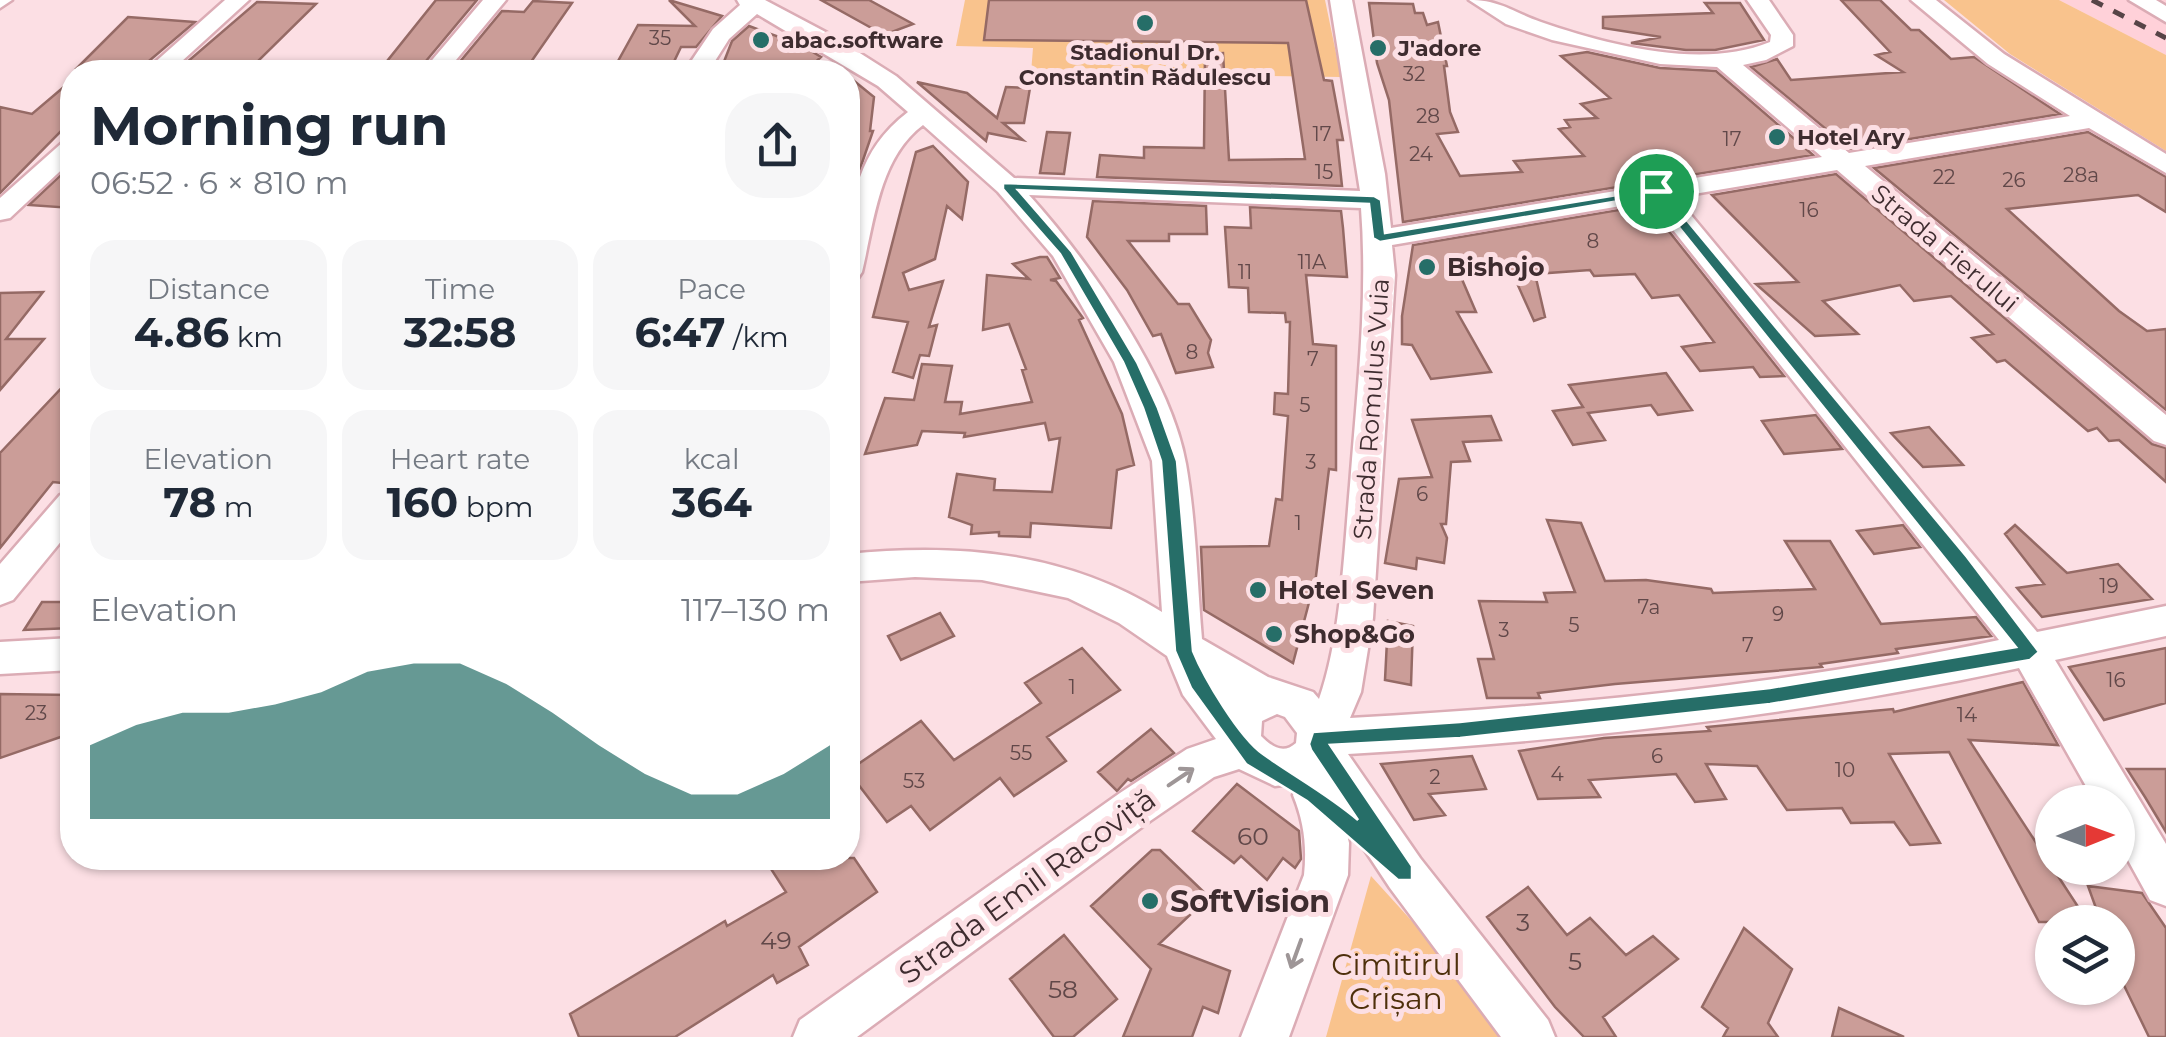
<!DOCTYPE html>
<html lang="en">
<head>
<meta charset="utf-8">
<style>
  :root { --surface:#fff; --page:#f6f6f7; --text:#1f2937; --muted:#747a83; --accent:#266e68 }
  body { margin:0; font-family:Montserrat,sans-serif; background:var(--page); color:var(--text); height:100vh; display:flex; flex-direction:column; font-size:38px; white-space:nowrap }
  * { box-sizing:border-box; margin:0 }
  p { font-size:32px; color:var(--muted) }
  .icon { flex:none; width:55px; height:55px; fill:none; stroke:currentColor; stroke-width:2; stroke-linecap:round; stroke-linejoin:round }
  .map { position:relative; flex:1; overflow:hidden }
  .drawer { position:absolute; left:60px; top:60px; width:800px; height:810px; display:flex; flex-direction:column; background:var(--surface); border-radius:40px; box-shadow:0 2px 8px #0004 }
  .drawer>* { flex:none }
  .needle { width:65px; rotate:89deg }
  .buttons { position:absolute; left:2035px; top:785px; display:grid; gap:20px }
  .buttons a { display:grid; place-items:center; width:100px; height:100px; border-radius:50%; background:var(--surface); box-shadow:0 2px 8px #0004; font-size:50px }
  .pin { position:absolute; display:grid; place-items:center; width:85px; height:85px; color:#fff; margin:-42px; border:5px solid #fff; border-radius:50%; box-shadow:0 2px 10px #0007 }
  .round { display:grid; place-items:center; flex:none; width:105px; height:105px; border-radius:40px; background:var(--page) }
  .head { display:flex; align-items:center; justify-content:space-between; height:170px; padding:0 30px }
  h1 { font-size:55px; font-weight:700; line-height:75px }
  .figures { display:grid; grid-template-columns:repeat(3,1fr); gap:15px; height:170px; padding:10px 30px }
  .figures div { display:grid; align-content:center; border-radius:25px; background:var(--page); text-align:center }
  .figures b { font-size:42px; font-weight:700 }
  .figures small { font-size:28px; font-weight:400 }
  .figures p { font-size:28px }
  .chart { height:280px; padding:20px 30px }
  .chart p { display:flex; justify-content:space-between }
  .chart svg { width:100%; height:180px; margin-top:10px; fill:var(--accent); opacity:.7 }
  .map>svg:first-child { display:block }
  .built { fill:#ffd1d9 }
  .green { fill:#f9c38d }
  .building { fill:#cb9d98; stroke:#956a65; stroke-width:2.5 }
  .lines { fill:none; stroke-linecap:round; stroke-linejoin:round }
  .minor-casing { stroke:#dbacb5; stroke-width:5 }
  .minor { fill:#fff; fill-rule:evenodd }
  .rail { stroke:#574447; stroke-width:5; stroke-dasharray:12 12; stroke-linecap:butt }
  .oneway { stroke:#9e9697 }
  .route { fill:#266e68; stroke:#fff; stroke-width:2.5; fill-rule:evenodd }
  .poi-dot { fill:#266e68; stroke:#fcdfe4; stroke-width:4 }
  .labels { text-anchor:middle; dominant-baseline:central; stroke-width:10; stroke-linejoin:round; paint-order:stroke }
  .number-label { font-size:20px; fill:#614849 }
  .far-poi-label { font-size:22px; font-weight:bold; fill:#3e2c2f; stroke:#fcdfe4; text-anchor:start }
  .street-label { font-size:25px; fill:#3e2c2f; stroke:#fcdfe4 }
  .poi-label { font-size:25px; font-weight:bold; fill:#3e2c2f; stroke:#fcdfe4; text-anchor:start }
  .near-number-label { font-size:25px; fill:#614849 }
  .near-street-label { font-size:30px; fill:#3e2c2f; stroke:#fcdfe4 }
  .near-poi-label { font-size:30px; font-weight:bold; fill:#3e2c2f; stroke:#fcdfe4; text-anchor:start }
  .near-park-label { font-size:30px; fill:#4e300b; stroke:#fcdfe4 }
</style>
</head>
<body>
<div class="map">
<svg width="2166" height="1037" viewBox="0 0 2166 1037">
  <rect width="100%" height="100%" fill="#fcdfe4"/>
  <path class="built" d="M2059,0H2166V55Z"/>
  <path class="green" d="M965,0H1325L1341,77L1031,73L1033,48L956,46Z
    M1944,0H2059L2166,55V151L2010,54Z
    M1371,876L1517,1037H1326Z"/>
  <path class="building" d="M436,0H477L421,67L384,65Z
    M669,0L722,16L696,47H681L669,72H612L638,25L695,26Z
    M821,0H869L913,24L884,35Z
    M989,0H1306L1324,80L1332,81L1343,140H1337L1342,186L1097,177L1100,155L1144,158V147L1204,148L1205,54L1223,53L1229,160L1305,159L1288,43L984,40Z
    M1841,0H1880L1911,30H1919L1951,59L1974,57L2060,114L1850,149L1751,67L1777,59L1791,80L1903,72L1876,55L1890,52Z
    M533,1L572,3L524,72H465L467,70L454,69L502,11L524,12Z
    M257,2L316,4L249,70L179,69Z
    M1369,3L1413,4L1415,13H1423L1427,25L1438,22L1447,66H1444L1450,112L1458,132L1437,134L1460,176L1522,172L1514,161L1584,156L1559,129L1570,127L1565,120L1597,118L1581,104L1610,98L1561,56L1587,52L1660,68L1716,71L1813,155L1403,222L1389,100L1377,63Z
    M1705,3H1740L1764,40L1715,50H1686L1631,43L1661,37L1603,28V17L1713,13Z
    M128,17L195,22L136,72L77,68Z
    M749,26L801,45L821,57L805,72H720L732,41Z
    M848,76L874,97L870,131H873L851,195H848Z
    M72,80V120L0,193V107L32,114Z
    M917,82L967,93L997,118L1006,87L1030,88L1024,123H1003L1023,140L988,133L986,141Z
    M1047,132L1070,133L1064,174L1040,173Z
    M2088,132L2166,177V212L2138,195L2007,209L2119,311L2147,331L2166,329V410L1874,168Z
    M933,146L968,182L962,219L947,206L935,259L903,273L909,290L943,281L929,327L937,325L929,356L920,355L913,378L893,372L908,322L873,317L916,152Z
    M64,172L72,173V208L29,205Z
    M1836,174L2152,444L2166,448V482L2119,440L2109,441L2097,428L2088,431L2005,360L1997,362L1972,338L1993,334L1951,296L1914,301L1900,285L1823,301L1858,334L1815,336L1756,284L1798,282L1712,195Z
    M1093,201L1206,206L1207,234H1169V241H1128L1178,304H1189L1211,340L1208,353L1213,367L1176,373L1161,334L1153,336L1127,290L1087,237Z
    M1648,205L1784,376L1760,377L1753,367L1700,371L1682,347L1714,342L1679,295L1652,298L1635,274L1594,276L1590,270L1535,274L1545,317L1534,321L1512,272L1483,276L1458,270L1476,312H1457L1491,372L1431,379L1412,345L1402,344V316L1413,245Z
    M1250,207L1341,211L1343,228L1347,277L1306,275L1313,344L1336,346V470L1329,469L1316,576L1293,663L1204,610L1201,547L1269,546L1276,499L1282,500L1288,416L1274,414L1275,393L1288,394L1290,322H1286L1285,313L1249,312L1248,288L1229,287L1225,227L1251,228Z
    M1040,257H1047L1060,278L1050,280L1056,281L1083,318L1079,320L1122,414L1134,465L1117,470L1111,528L1031,523L1030,537L999,536V532L971,534L972,525L949,517L957,474L995,479L994,490L1052,492L1060,438L1049,440L1045,423L964,437L965,433L922,431L917,445L865,454L885,398L914,400L922,364L952,366L945,402H962L960,414L1032,402L1022,370L1026,369L1009,324L983,330L987,275L1029,279L1013,264Z
    M43,292L6,339H44L0,390V293Z
    M1666,373L1692,410L1658,415L1651,405L1588,413L1605,440L1573,445L1553,411L1583,407L1569,385Z
    M72,377V484L53,482L0,548V453Z
    M1816,415L1842,449L1784,454L1762,421Z
    M1491,416L1501,440L1463,442L1470,461L1451,462L1446,524H1441L1447,538L1444,563L1417,558L1416,569L1385,563L1399,479L1432,477L1412,420Z
    M1929,427L1947,447L1963,465L1923,467L1891,433Z
    M1547,520L1581,523L1605,581L1646,580L1711,589L1713,593L1815,589L1785,541H1830L1881,624L1976,617L1991,636L1896,649L1898,653L1820,664L1822,667L1615,684L1538,693L1540,698H1487L1478,659H1494L1479,601L1547,602L1544,593L1575,592Z
    M1903,525L1920,547L1874,554L1857,531Z
    M2015,525L2067,573L2118,564L2152,599L2042,617L2017,588L2044,584L2005,534Z
    M42,602H72V628L24,630Z
    M940,613L954,636L901,660L888,636Z
    M1388,621L1413,626L1411,685L1385,680Z
    M1082,648L1120,690L1047,737L1066,761L1014,796L1000,778L930,830L911,806L887,822L848,771L921,721L954,760L1041,703L1025,683Z
    M2166,648V703L2104,720L2069,667Z
    M2023,682L2058,745L1969,740L2088,922H2039L1949,752L1889,754L1940,843L1910,845L1894,822L1851,823L1842,808L1787,810L1757,766L1706,764L1726,799L1695,802L1676,774L1589,780L1600,797L1538,799L1519,751L1604,738L1710,731L1707,727L1893,709L1894,712Z
    M0,694L72,695V733L0,758Z
    M1151,729L1174,753L1131,781L1128,779L1117,791L1098,772Z
    M1472,756L1486,789L1429,794L1445,815L1414,820L1381,764Z
    M2127,769H2166V832L2145,797Z
    M1237,784L1299,831L1301,859L1295,868L1283,858L1267,880L1241,856L1234,863L1193,831Z
    M1152,850H1160L1209,897L1159,944L1230,971L1218,1013L1203,1007L1192,1037H1123L1151,969L1091,906Z
    M764,858H854L877,892L799,947L808,965L777,983L773,975L675,1037H579L570,1014L725,921L727,926L786,892Z
    M2088,886L2142,893L2166,928V1037H2149L2118,973V922H2101Z
    M1528,887L1567,935L1590,918L1626,955L1653,936L1678,959L1603,1017L1616,1037H1584L1555,1007L1487,917Z
    M1744,928L1792,969L1768,1023L1778,1037H1723L1728,1028L1702,1007Z
    M1064,935L1117,999L1073,1037H1054L1010,979Z
    M1839,1008L1904,1037H1832Z"/>
  <g class="lines">
    <defs>
      <path id="minor" d="M0,0H12L0,8Z
        M225,0H249L170,72H144Z
        M483,0H506L446,72H422Z
        M737,0H765L833,36L896,76L1014,178L1360,191L1330,0H1352L1385,174L1391,228L1822,157L1717,67L1660,64L1552,40L1506,24L1469,0C1501,0 1512,12 1541,22C1608,45 1702,70 1770,42L1771,35L1747,0H1769L1793,35V46L1766,60L1743,65L1849,153L2070,116L1988,64L1911,0H1936L2004,54L2166,154V173L2089,128L1865,166L2166,415V445L2154,441L1837,170L1676,197L2037,632L2166,606V636L2055,660L2166,844V906L2150,900L2118,842V802H2095L2019,668C1799,716 1573,741 1348,754L1420,858L1548,1020L1555,1037H1501L1390,888L1343,817L1349,843L1348,875L1289,1037H1241L1304,875C1307,846 1304,822 1293,795L1298,783L1275,786L1239,769L1214,777L1150,821L857,1037H793L800,1020L1120,793L1187,749L1216,739L1183,695L1167,656L1119,623L1068,598L982,580L915,577L848,582V554C959,543 1066,552 1162,612L1152,461L1114,362L1053,256L998,192L923,125C879,158 874,222 862,272L858,278L848,281C848,216 851,155 908,112L878,86L757,14L729,39L708,72H684L713,29L740,5ZM1029,195L1361,208C1368,301 1357,392 1350,485C1344,552 1341,637 1319,699L1313,692L1268,677L1202,639C1197,581 1196,521 1186,464C1171,377 1087,259 1029,195ZM1650,201L1999,640C1787,685 1567,706 1350,718L1361,692L1373,618L1395,275L1392,245ZM1277,714L1285,717L1297,733L1296,743C1283,755 1271,746 1261,736L1262,721Z
        M2129,0H2156L2166,6V22Z
        M72,139V160L10,218L0,220V198L63,142Z
        M72,491V528L13,600L0,605V564L60,495Z
        M72,638V670L0,674V642Z"/>
    </defs>
    <use href="#minor" class="minor-casing"/>
    <use href="#minor" class="minor"/>
    <path class="rail" d="M2092,0L2166,38"/>
  </g>
  <defs><path id="oneway-shaft" d="M-6 0H5M1.5-3L5.5 0L1.5 3" fill="none" stroke-width="1.6" stroke-linecap="round" stroke-linejoin="round" transform="scale(2.5)"/></defs>
  <g class="oneway">
    <use href="#oneway-shaft" transform="translate(1181 777) rotate(-34)"/>
    <use href="#oneway-shaft" transform="translate(1296 954) rotate(110)"/>
  </g>
  <path class="route" d="M1003,183L1374,196L1381,200L1385,233L1660,188L1967,557L2039,652L2030,660L1770,704L1460,738L1330,745L1412,866V880H1398L1307,801L1246,764L1191,688L1175,651L1161,461L1143,408L1123,362L1060,254L1003,189ZM1018,190L1369,204L1373,238L1380,242L1653,195L2016,647L1770,688L1460,722L1313,732L1309,744L1311,750L1358,820C1326,793 1295,777 1263,754C1239,737 1204,678 1193,651L1177,461L1158,408L1137,362L1072,252Z"/>
  <g class="poi-dot">
    <circle cx="1145" cy="23" r="10"/>
    <circle cx="761" cy="40" r="10"/>
    <circle cx="1378" cy="48" r="10"/>
    <circle cx="1777" cy="137" r="10"/>
    <circle cx="1427" cy="267" r="10"/>
    <circle cx="1258" cy="590" r="10"/>
    <circle cx="1274" cy="634" r="10"/>
    <circle cx="1150" cy="901" r="10"/>
  </g>
  <g class="labels">
    <g class="number-label">
      <text x="660" y="38">35</text>
      <text x="1414" y="74">32</text>
      <text x="1428" y="116">28</text>
      <text x="1322" y="134">17</text>
      <text x="1732" y="139">17</text>
      <text x="1421" y="154">24</text>
      <text x="1324" y="172">15</text>
      <text x="2081" y="175">28a</text>
      <text x="1944" y="177">22</text>
      <text x="2014" y="180">26</text>
      <text x="1809" y="210">16</text>
      <text x="1593" y="241">8</text>
      <text x="1312" y="262">11A</text>
      <text x="1245" y="272">11</text>
      <text x="1192" y="352">8</text>
      <text x="1313" y="359">7</text>
      <text x="1305" y="405">5</text>
      <text x="1311" y="462">3</text>
      <text x="1422" y="494">6</text>
      <text x="1298" y="523">1</text>
      <text x="2109" y="586">19</text>
      <text x="1649" y="607">7a</text>
      <text x="1778" y="614">9</text>
      <text x="1574" y="625">5</text>
      <text x="1504" y="630">3</text>
      <text x="1748" y="645">7</text>
      <text x="2116" y="680">16</text>
      <text x="1072" y="687">1</text>
      <text x="36" y="713">23</text>
      <text x="1967" y="715">14</text>
      <text x="1021" y="753">55</text>
      <text x="1657" y="756">6</text>
      <text x="1845" y="770">10</text>
      <text x="1557" y="774">4</text>
      <text x="1435" y="777">2</text>
      <text x="914" y="781">53</text>
    </g>
    <g class="far-poi-label">
      <text x="781" y="40">abac.software</text>
      <text x="1398" y="48">J'adore</text>
      <text x="1145" y="52" text-anchor="middle">Stadionul Dr.<tspan x="1145" dy="25">Constantin Rădulescu</tspan></text>
      <text x="1797" y="137">Hotel Ary</text>
    </g>
    <g class="street-label">
      <text transform="translate(1945 248) rotate(40)">Strada Fierului</text>
      <text transform="translate(1371 409) rotate(-86)">Strada Romulus Vuia</text>
    </g>
    <g class="poi-label">
      <text x="1447" y="267">Bishojo</text>
      <text x="1278" y="590">Hotel Seven</text>
      <text x="1294" y="634">Shop&amp;Go</text>
    </g>
    <g class="near-number-label">
      <text x="1253" y="836">60</text>
      <text x="1523" y="922">3</text>
      <text x="776" y="940">49</text>
      <text x="1575" y="961">5</text>
      <text x="1063" y="989">58</text>
    </g>
    <g class="near-street-label">
      <text transform="translate(1027 886) rotate(-36)">Strada Emil Racoviță</text>
    </g>
    <g class="near-poi-label">
      <text x="1170" y="901">SoftVision</text>
    </g>
    <g class="near-park-label">
      <text x="1396" y="964">Cimitirul<tspan x="1396" dy="34">Crișan</tspan></text>
    </g>
  </g>
</svg>
<div class="buttons">
<a><svg class="needle" viewBox="-14 -14 28 28"><path d="M0-13l5 13h-10z" fill="#e53935"/><path d="M0 13l5-13h-10z" fill="#747a83"/></svg></a>
<a><svg class="icon" aria-label="layers" viewBox="0 0 24 24"><path d="M12 4l9 5-9 5-9-5zM3 14l9 5 9-5"/></svg></a>
</div>
<div class="pin" style="left:1656px;top:191px;background:#1e9e55"><svg class="icon" aria-label="arrive" viewBox="0 0 24 24"><path d="M6 21V4h12l-3 4 3 4H6"/></svg></div>
<section class="drawer">
<div class="head"><div><h1>Morning run</h1><p>06:52 · 6 × 810 m</p></div><a class="round"><svg class="icon" aria-label="share" viewBox="0 0 24 24"><path d="M12 15V3M7 8l5-5 5 5M5 13v7h14v-7"/></svg></a></div>
<div class="figures">
<div><p>Distance</p><b>4.86<small> km</small></b></div>
<div><p>Time</p><b>32:58</b></div>
<div><p>Pace</p><b>6:47<small> /km</small></b></div>
</div>
<div class="figures">
<div><p>Elevation</p><b>78<small> m</small></b></div>
<div><p>Heart rate</p><b>160<small> bpm</small></b></div>
<div><p>kcal</p><b>364</b></div>
</div>
<div class="chart"><p><span>Elevation</span>117–130 m</p>
<svg viewBox="0 0 160 44" preserveAspectRatio="none"><path d="M0 44V26L10 21L20 18L30 18L40 16L50 13L60 8L70 6L80 6L90 11L100 18L110 26L120 33L130 38L140 38L150 33L160 26V44z"/></svg>
</div>
</section>
</div>
</body>
</html>
